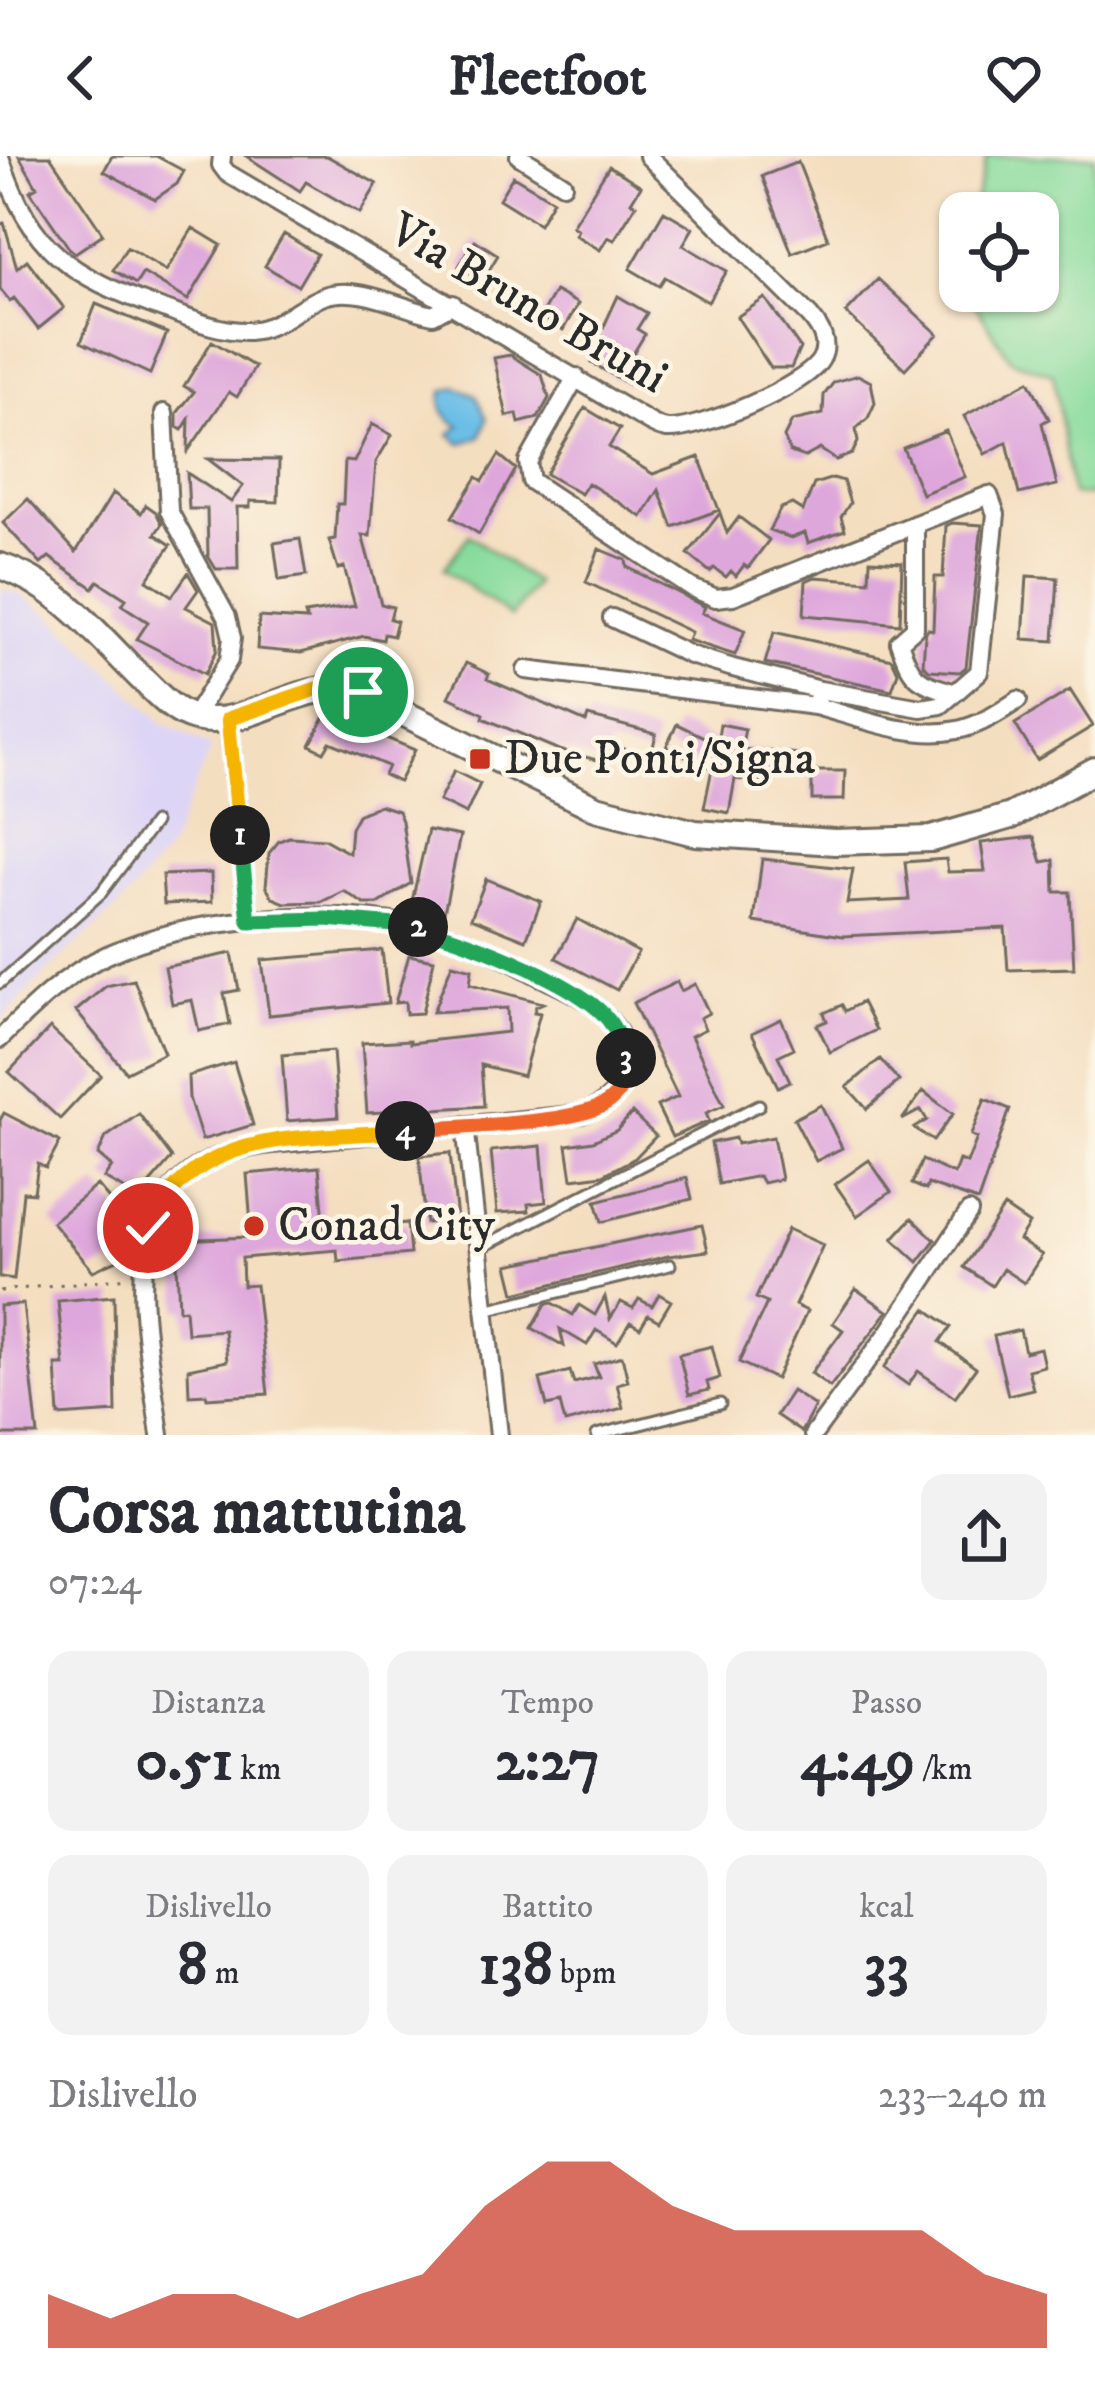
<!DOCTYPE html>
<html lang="it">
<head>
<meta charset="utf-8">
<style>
  :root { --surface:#fff; --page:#f2f2f3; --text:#2b2b33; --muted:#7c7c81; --accent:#c8321e }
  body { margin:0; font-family:"IM FELL DW Pica",serif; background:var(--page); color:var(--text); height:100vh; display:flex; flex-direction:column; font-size:45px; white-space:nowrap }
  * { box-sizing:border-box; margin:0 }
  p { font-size:39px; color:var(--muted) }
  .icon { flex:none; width:66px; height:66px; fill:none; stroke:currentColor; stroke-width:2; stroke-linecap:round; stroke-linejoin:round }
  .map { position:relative; height:1279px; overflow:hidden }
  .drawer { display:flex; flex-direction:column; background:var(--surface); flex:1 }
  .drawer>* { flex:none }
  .tools { position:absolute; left:939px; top:36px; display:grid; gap:24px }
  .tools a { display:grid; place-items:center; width:120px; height:120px; border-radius:24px; background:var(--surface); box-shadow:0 3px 9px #0004; font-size:60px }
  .pin { position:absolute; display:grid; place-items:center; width:102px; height:102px; color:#fff; margin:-51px; border:6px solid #fff; border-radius:50%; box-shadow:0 3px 12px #0007 }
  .km { position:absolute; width:60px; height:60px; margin:-30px; border-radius:50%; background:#222; color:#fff; font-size:33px; line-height:60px; text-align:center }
  .round { display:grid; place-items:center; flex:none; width:126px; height:126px; border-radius:24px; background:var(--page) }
  .summary { display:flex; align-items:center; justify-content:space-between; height:204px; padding:0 48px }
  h1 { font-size:66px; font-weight:700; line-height:90px }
  .stats { display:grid; grid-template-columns:repeat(3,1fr); gap:18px; height:204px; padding:12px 48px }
  .stats div { display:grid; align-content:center; border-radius:24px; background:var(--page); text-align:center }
  .stats b { font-size:60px; font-weight:700 }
  .stats small { font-size:33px; font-weight:400 }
  .stats p { font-size:33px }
  .chart { height:336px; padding:24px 48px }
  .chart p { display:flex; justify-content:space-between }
  .chart svg { width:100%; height:216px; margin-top:12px; fill:var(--accent); opacity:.7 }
  header { display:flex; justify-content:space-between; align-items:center; height:156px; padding:0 48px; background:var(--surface); font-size:54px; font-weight:700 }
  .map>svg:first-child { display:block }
  .built { fill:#ddd5f6 }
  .green { fill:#87db9c; stroke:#598364; stroke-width:3 }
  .water { fill:#6bbee7; stroke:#4b7489; stroke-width:3 }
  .building { fill:#dea7dc }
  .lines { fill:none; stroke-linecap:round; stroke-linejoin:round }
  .lane-casing { stroke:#716a5f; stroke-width:15 }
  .street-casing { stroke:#716a5f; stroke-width:22 }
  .secondary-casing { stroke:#716a5f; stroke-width:30 }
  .path { stroke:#716a5f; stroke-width:3; stroke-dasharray:3 9; stroke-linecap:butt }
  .lane { stroke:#fff; stroke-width:9 }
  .street { stroke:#fff; stroke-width:16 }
  .secondary { stroke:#fff; stroke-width:24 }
  .split-1-casing { stroke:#fff; stroke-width:24 }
  .split-2-casing { stroke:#fff; stroke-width:24 }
  .split-3-casing { stroke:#fff; stroke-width:24 }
  .split-4-casing { stroke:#fff; stroke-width:24 }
  .split-5-casing { stroke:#fff; stroke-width:24 }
  .split-1 { stroke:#f5b400; stroke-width:15 }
  .split-2 { stroke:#22a559; stroke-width:15 }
  .split-3 { stroke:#22a559; stroke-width:15 }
  .split-4 { stroke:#f0652b; stroke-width:15 }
  .split-5 { stroke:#f5b400; stroke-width:15 }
  .poi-dot { fill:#c8321e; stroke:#fcf5e5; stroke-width:4.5 }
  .labels { text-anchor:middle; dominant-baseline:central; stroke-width:9; stroke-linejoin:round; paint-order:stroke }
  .street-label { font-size:48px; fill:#2b2b2b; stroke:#fcf5e5 }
  .poi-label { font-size:48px; fill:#2b2b2b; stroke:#fcf5e5; text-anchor:start }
</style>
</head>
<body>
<header><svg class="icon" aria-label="back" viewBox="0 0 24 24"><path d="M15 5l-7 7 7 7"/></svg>Fleetfoot<svg class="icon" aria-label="heart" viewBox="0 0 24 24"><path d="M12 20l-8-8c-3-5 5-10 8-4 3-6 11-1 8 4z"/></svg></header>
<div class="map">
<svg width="1095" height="1279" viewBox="0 0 1095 1279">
  <rect width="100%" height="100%" fill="#fcf5e5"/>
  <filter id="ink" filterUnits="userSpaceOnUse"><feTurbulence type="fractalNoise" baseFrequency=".00833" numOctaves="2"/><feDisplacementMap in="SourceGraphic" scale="24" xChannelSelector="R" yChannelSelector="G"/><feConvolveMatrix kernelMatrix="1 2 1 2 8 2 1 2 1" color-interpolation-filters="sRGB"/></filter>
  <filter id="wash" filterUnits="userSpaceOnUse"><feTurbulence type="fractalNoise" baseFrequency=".004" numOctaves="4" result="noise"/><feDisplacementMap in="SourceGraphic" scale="48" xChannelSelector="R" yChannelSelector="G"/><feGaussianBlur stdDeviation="2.7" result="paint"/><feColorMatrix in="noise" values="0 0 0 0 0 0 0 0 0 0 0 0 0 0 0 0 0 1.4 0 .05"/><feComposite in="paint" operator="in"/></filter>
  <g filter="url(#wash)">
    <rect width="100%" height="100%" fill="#f4dec0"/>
    <path class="built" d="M0,433L18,437L51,459L164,568L211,591L168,694L122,748L52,810L0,866Z"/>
    <path class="green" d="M987,0H1095V340L1072,339L1053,218L1011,204L966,135H1038V57H972Z
      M469,379L536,427L511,461L444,413Z"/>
    <path class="water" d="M456,231L476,239L487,263L481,280L461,288L450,278L460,270C447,263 436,251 444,235Z"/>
    <g id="blocks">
      <path class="building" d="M19,0H50L103,78L75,97L69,92L30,35L37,31Z
        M112,0H156L184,15L177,28L155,43L104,15Z
        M246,0H327L377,28L360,57L306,26L300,35Z
        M798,6L828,83L792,97L762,20Z
        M609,10L641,30L631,46L636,49L614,84L608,81L600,94L575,79L578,74L572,70Z
        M513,20L553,44L539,68L499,43Z
        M664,55L693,72L683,89L727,115L708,146L665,121L659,130L630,113Z
        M4,67L17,112L27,104L64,152L38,173L14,142L10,145L0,133V68Z
        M193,72L221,89L188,144L143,117L136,128L113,114L127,91L166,115Z
        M284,78L317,98L298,130L265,110Z
        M475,84L498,99L483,124L459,110Z
        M878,123L938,178L905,213L846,157Z
        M555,135L578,148L563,174L540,161Z
        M618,140L647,157L637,173L645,178L633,198L642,204L628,228L592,207L604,187L598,183Z
        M765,142L800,192L791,212H771L737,161Z
        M96,148L167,177L150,218L81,186Z
        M212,185L255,211L237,241L229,236L188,295L189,263L182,274L177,271V257L194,236L184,230Z
        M510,199L542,219L549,242L538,262L519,267L517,258L507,260L494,202Z
        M858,219L871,226L875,247L868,262L856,273L858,286L852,298L836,304L820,293L805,301L790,296L784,281L792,265L823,258L824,239L834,226Z
        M1029,225L1049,263L1042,267L1057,329L1019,338L1007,286L985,298L964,260Z
        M585,252L620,273L609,291L653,318L699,301L719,354L673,371L659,334L642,361L588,327L581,338L546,318Z
        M372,268L392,279L376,306L370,380L362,379L381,448L393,451L390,463L397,465L393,480L384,478L383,484L364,480L301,497L257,493L259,461L307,464L305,458L355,450L344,411L338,413L329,384L335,383L337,348H343L345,305L354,306Z
        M946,275L965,321L922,338L903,292Z
        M499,299L516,313L479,378L452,361L477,321L483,325Z
        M208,303L279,304L278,346L250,345V351H237L238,413H216L208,400L207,353H189L187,317L231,346L243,330Z
        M833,322L843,325L850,347L841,361L845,374L808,387L805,377L791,382L769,374L781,352L792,348L803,355L814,328Z
        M113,337L141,357L146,349L156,356L162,368L155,378L171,389L147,424L172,440L188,417L198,434L186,451L215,466L217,494L205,518L137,483L148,466L122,449L126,443L98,425L93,432L49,401L41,408L3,367L28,343L76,396Z
        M720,357L727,377L739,361L769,384L748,412L744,409L736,420L731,415L726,421L714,412L710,416L688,398Z
        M952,367L982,369L966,511L960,516L929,514L923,509L925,479L928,473L933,474L935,421H943L946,370Z
        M300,383L306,420L279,424L274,387Z
        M599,393L626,404L627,411L705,451L702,457L745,474L735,499L688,484L691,476L586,426Z
        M870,404L902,406L900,468L804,459L806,425L815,421L869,425Z
        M1027,420L1058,422L1054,485L1023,483Z
        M774,476L892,503L898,516L892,534L765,507Z
        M466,507L489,518L487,523L586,566L588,560L656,578L651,600L609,589L604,606L559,594L483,562L484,558L449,541Z
        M1070,534L1093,570L1037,604L1015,568Z
        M327,557L415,594L399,626L384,619L388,610L330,586L324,596L310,589Z
        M677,568L717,587L720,568L745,573L741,593L802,598L800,619L770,616L769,627L735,623L729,657L704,652L712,613L666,591Z
        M454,615L480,628L466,658L439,645Z
        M812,615H845L844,644H812Z
        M380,649L398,655L402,665L411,727L378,748H364L344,735L321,746L285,747L273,742L266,730L269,697L279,685L289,681L324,683L349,697L351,672L358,659Z
        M428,674L460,680L443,761L410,754Z
        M1034,681L1042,706L1054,704L1055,736H1070L1074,812L1008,814L1005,772L843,780L754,766L762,703L853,713L847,747L909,744L905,706L946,703L948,716L985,715L981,687Z
        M211,717L212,746L164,748L162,719Z
        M486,723L541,745L526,784L471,762Z
        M577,763L638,796L617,834L556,802Z
        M382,794L388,847L269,859L262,804Z
        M232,797L239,834L224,837L230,868L199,875L192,844L172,848L165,811Z
        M409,799L434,804L422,857L406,858L405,846L395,847Z
        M452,808L472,813L470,828L543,847L536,850L534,856L540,857L523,920L481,909L484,950L367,957L362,887L410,884V887L508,876L507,852L433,856Z
        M134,824L164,897L126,916L76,855L106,830Z
        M677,826L681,835L695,828L709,857L700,862L705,873L691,880L724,949L706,957L709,965L672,981L657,950L678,941L633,847Z
        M862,846L876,874L830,896L817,869L827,865L824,857L842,849L845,855Z
        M781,863L794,892L778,900L790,925L778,931L752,877Z
        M50,872L101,919L60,963L9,916Z
        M333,895L338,961L287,965L282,899Z
        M880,903L899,925L867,953L847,931Z
        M234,906L253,969L202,984L189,942L188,920Z
        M923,935L953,958L933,985L914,972L927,964L921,954L902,964Z
        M985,943L1010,953L978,1045L928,1028L926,1034L912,1028L922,1004L954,1018L959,1004L967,1007L977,982L971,979Z
        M821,949L842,992L816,1005L794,963Z
        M4,957L60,986L46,1012L38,1008L34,1037L23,1036L14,1123L0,1121V964Z
        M632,957L656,980L635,1002L603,1019L572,1023L567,989L593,985L617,974Z
        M139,958L172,1002L138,1041L104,1022L112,1011L98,999L106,981Z
        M773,981L781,1023L763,1027L759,1020L719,1028L711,987L735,982L737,988Z
        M541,990L546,1046L528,1048L529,1055L497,1057L491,995Z
        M450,997L457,1064L426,1067L419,1000Z
        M869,1004L891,1036L857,1060L835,1028Z
        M319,1011L325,1075L407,1067L410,1098L338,1105L337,1094L242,1102L243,1130L256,1129L268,1238L207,1242L206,1238L189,1239L188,1213L227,1205L224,1174L187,1177L185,1153L179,1154L176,1084L252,1081L247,1018Z
        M687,1022L692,1043L602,1066L596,1045Z
        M97,1029L132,1070L128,1099L93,1115L52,1066Z
        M1004,1051L1029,1068L1019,1084L1042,1099L1024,1127L1003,1113L992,1130L964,1111Z
        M912,1062L935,1084L918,1106L893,1083Z
        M702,1069L708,1095L668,1100L515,1137L508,1109Z
        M788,1073L823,1089L795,1149L807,1155L776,1223L739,1206L767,1147L756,1142Z
        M856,1133L888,1155L830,1231L811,1217L843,1174L833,1167Z
        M659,1138L671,1145L659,1165L648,1159L640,1172L630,1166L617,1187L596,1174L587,1189L560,1173L564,1190L532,1172L546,1148L553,1147L573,1159L579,1149L595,1159L605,1141L610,1163L621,1146L633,1152L639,1143L652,1150Z
        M114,1140L116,1256L59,1260L56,1209H64L58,1145Z
        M23,1148L38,1279H0V1150Z
        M926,1153L951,1171L940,1186L976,1212L955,1241L918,1215L908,1229L884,1212Z
        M1020,1174L1025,1196L1040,1192L1044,1210L1028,1214L1033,1233L1008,1239L994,1180Z
        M712,1190L720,1222L707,1226L709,1234L689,1239L679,1198Z
        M622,1200L628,1225L617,1228L623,1252L565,1267L560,1247L547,1250L540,1223L570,1215L574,1227L599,1221L594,1208Z
        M792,1235L815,1250L801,1276L776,1259Z"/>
    </g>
  </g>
  <g filter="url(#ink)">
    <use href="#blocks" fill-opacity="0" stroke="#716a5f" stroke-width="3"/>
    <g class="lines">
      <defs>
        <path id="lane" d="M0,827L101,737L154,667
          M478,1093L759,949
          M485,1154L670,1109
          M597,1279L720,1248"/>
        <path id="street" d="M222,0L221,9L227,17L649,266C657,270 659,272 667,273C698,275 807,230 821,203C830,187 820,172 810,160L648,0
          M519,0L563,28
          M0,1C31,96 70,119 160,152C189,162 218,176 249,175C280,173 297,150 324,140C357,128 401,152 433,159L453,148
          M576,221L528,306L531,325L692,432L716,442L733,440L989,339L996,358L979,516L941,549L921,552L820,534L733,512L690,499L612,462
          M164,257L169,355L227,461L232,482L229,504L193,562
          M915,368V472L899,486C912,522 915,526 953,536
          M526,514L815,550L820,534
          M815,550C857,561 913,584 957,574C979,570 1000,556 1018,544
          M228,563L249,765
          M0,883C31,852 67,817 107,799C191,761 325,751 414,770C458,779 501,799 541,821C559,830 581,839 597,852C641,888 635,938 582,958L263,989C101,1013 145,1162 160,1279
          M465,969L499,1279
          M813,1279L889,1176L969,1056"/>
        <path id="secondary" d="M0,410C60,429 100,482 143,524C158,538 174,557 195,562C248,575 296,523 356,534L596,652L695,677L835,686L931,683L1011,660L1095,614"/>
      </defs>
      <use href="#lane" class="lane-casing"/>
      <use href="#street" class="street-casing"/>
      <use href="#secondary" class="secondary-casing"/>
      <path class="path" d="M0,1135L129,1121"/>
      <use href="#lane" class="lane"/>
      <use href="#street" class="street"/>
      <use href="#secondary" class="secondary"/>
    </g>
  </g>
  <g class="lines" filter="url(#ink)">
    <defs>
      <path id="split-1" d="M240,679L228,563L316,533L363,536"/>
      <path id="split-2" d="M240,679L249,765L326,763L418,771"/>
      <path id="split-3" d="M418,771C466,783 562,821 599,854C613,866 621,884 626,902"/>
      <path id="split-4" d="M405,975C449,970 579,970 610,945C623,935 627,918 626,902"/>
      <path id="split-5" d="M148,1072C196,969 307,984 405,975"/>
    </defs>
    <use href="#split-1" class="split-1-casing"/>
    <use href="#split-2" class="split-2-casing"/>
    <use href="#split-3" class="split-3-casing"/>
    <use href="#split-4" class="split-4-casing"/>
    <use href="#split-5" class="split-5-casing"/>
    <use href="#split-1" class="split-1"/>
    <use href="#split-2" class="split-2"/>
    <use href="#split-3" class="split-3"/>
    <use href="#split-4" class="split-4"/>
    <use href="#split-5" class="split-5"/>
  </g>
  <g class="poi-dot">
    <rect x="468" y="591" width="24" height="24" rx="6"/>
    <circle cx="254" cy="1070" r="12"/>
  </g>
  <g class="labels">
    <g class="street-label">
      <text transform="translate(528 148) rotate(30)">Via Bruno Bruni</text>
    </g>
    <g class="poi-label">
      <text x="504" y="603">Due Ponti/Signa</text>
      <text x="278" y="1070">Conad City</text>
    </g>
  </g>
</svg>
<div class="tools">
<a><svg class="icon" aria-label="locate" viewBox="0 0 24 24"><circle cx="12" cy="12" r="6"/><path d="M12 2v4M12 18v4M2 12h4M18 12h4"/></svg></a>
</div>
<div class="pin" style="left:363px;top:536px;background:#1e9e55"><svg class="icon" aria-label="arrive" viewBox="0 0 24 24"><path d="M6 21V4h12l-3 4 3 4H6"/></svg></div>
<div class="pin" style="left:148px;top:1072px;background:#d93025"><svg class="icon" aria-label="check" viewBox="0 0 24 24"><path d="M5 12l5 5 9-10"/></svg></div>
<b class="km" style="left:240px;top:679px">1</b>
<b class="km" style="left:418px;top:771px">2</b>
<b class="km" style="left:626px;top:902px">3</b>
<b class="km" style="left:405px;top:975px">4</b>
</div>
<section class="drawer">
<div class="summary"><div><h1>Corsa mattutina</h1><p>07:24</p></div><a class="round"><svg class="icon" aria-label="share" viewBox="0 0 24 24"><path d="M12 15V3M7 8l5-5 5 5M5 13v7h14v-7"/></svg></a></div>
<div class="stats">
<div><p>Distanza</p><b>0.51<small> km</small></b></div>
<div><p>Tempo</p><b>2:27</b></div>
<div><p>Passo</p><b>4:49<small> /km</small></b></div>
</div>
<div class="stats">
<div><p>Dislivello</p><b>8<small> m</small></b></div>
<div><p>Battito</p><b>138<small> bpm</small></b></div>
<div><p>kcal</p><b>33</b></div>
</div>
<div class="chart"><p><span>Dislivello</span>233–240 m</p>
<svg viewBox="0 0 160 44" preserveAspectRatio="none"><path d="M0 44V33L10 38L20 33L30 33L40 38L50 33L60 29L70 15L80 6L90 6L100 15L110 20L120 20L130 20L140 20L150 29L160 33V44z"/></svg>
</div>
</section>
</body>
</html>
